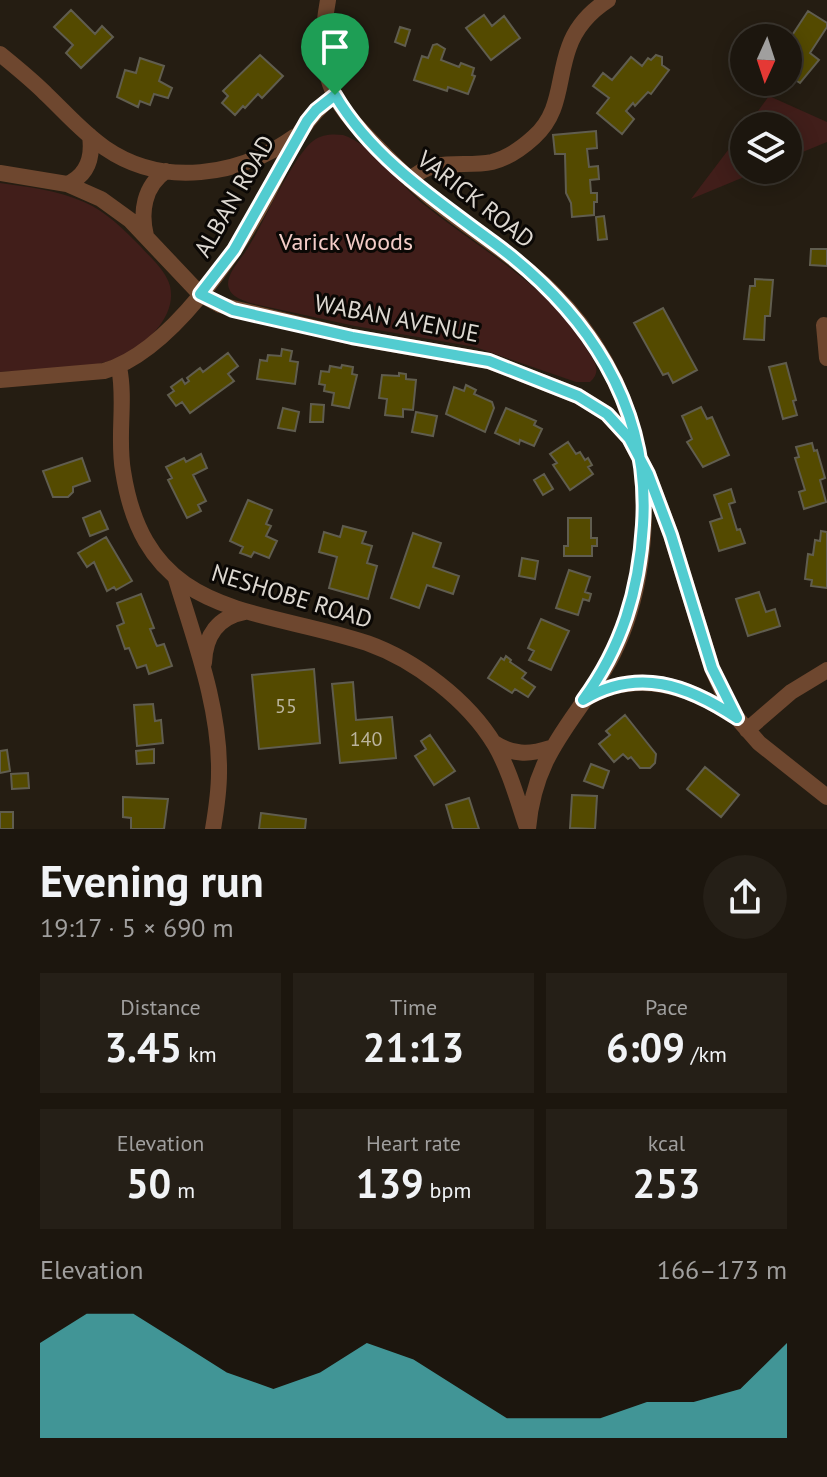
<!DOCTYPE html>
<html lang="en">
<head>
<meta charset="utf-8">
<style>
  :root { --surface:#1c160e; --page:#251f17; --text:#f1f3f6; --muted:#a09f9e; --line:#3a352e; --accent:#52ccd0 }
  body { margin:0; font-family:"PT Sans",sans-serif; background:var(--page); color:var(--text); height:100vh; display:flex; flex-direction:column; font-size:30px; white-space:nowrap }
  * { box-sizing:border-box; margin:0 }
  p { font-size:26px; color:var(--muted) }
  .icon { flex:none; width:44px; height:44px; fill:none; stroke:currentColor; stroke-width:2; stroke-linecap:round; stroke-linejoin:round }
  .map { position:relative; height:829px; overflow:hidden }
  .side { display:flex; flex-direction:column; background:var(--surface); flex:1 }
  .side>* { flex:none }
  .needle { width:52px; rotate:183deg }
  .tools { position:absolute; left:730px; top:24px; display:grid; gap:16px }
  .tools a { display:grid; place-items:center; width:72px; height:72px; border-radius:50%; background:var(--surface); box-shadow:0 4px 20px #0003,0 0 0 2px var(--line); font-size:40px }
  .pin { position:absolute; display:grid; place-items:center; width:68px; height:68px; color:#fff; margin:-82px -34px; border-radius:50% 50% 50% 0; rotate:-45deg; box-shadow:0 0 8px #0007 }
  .pin .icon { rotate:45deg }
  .round { display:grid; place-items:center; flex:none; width:84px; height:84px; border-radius:42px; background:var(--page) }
  .head { display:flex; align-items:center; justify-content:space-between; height:136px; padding:0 40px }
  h1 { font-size:44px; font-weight:700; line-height:60px }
  .metrics { display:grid; grid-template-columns:repeat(3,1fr); gap:12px; height:136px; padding:8px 40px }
  .metrics div { display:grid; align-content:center; border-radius:0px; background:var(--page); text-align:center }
  .metrics b { font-size:40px; font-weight:700 }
  .metrics small { font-size:22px; font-weight:400 }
  .metrics p { font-size:22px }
  .chart { height:224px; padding:16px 40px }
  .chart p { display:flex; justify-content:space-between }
  .chart svg { width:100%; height:144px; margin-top:8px; fill:var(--accent); opacity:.7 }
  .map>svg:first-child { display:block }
  .green { fill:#411e1a }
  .building { fill:#544a00; stroke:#605d4f; stroke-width:2 }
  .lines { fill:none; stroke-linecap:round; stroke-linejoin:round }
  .street { stroke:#6e472f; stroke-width:16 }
  .route-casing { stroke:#fff; stroke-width:16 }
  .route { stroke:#52ccd0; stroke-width:10 }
  .labels { text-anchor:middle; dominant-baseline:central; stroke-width:6; stroke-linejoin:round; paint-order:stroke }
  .number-label { font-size:20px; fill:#bbb49d }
  .street-label { font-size:24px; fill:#ddd8d1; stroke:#0b0805 }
  .park-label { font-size:24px; fill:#f4ccc7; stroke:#0b0805 }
</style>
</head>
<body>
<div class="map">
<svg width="827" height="829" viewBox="0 0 827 829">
  <rect width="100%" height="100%" fill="#251d12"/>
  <path class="green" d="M769,96L827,122V142L788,158V126H747Z
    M744,129V170H761L691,199Z
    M343,135C372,144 398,183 422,203C478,249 545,282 584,345C592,358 604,370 590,382H576L475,347L355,326L250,303C240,299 229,296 228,284C228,271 243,257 249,246C264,222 294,155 313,141C322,134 333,134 343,135Z
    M0,183C28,187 57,190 84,202C107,212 123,229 141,247C151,258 166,271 170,286C177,314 149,342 127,354C93,372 38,369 0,372Z"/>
  <path class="building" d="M71,10L95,34L102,26L113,37L81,68L66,53L73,45L54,27Z
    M808,11L827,23V27L810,53L819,60L800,83L788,75L790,57L788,52L796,40L791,37Z
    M484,15L492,26L504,16L520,38L491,60L466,28Z
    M400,27L410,30L405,46L395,42Z
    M437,44L445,49L441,60L459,67L461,63L474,68L472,75L475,76L468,94L448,87L447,91L414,80L422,56L428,58L433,45Z
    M260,55L283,76L262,98L258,94L245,108L243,106L235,115L222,103L228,96L223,91Z
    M656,55L662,57V65L669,70L651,94L648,92L635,106L633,103L626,111L634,119L622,134L597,113L609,98L593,86L603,73L612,80L631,57L642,66L648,58L651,60Z
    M140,58L164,66L159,81L172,88L168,98L154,94L150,105L140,101L138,107L117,97L125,70L136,73Z
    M596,131L597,148L587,149L589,167L598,166L599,179L590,180L591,193H597V202H594V215L572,217L571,203L566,193L565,154H555L553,135Z
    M604,216L607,239L598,240L596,217Z
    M811,249H827V266L810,265Z
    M755,279L773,280L770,316H765L764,340L744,339L750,286H755Z
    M663,308L697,370L673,383L668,373L663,375L634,323Z
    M282,349L292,351L290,361L298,362L295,384L257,379L260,360L267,361L268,355L281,356Z
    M228,353L238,366L228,374L234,381L190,413L182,402L176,406L168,395L174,391L171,387L182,379L185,384L189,381L187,378L200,368L203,372Z
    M786,363L796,400L793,401L797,415L783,419L769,367Z
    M342,365L353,367L352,374L357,375L349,408L332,405L334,393L324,391L325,385L319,384L321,371L329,372L330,366L341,368Z
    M399,373L406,374V379L416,380L413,410L403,409V417L385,415L387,399L379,398L382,375L399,376Z
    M466,385L476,390L474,394L492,402L494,408L485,432L446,414L454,387L464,391Z
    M311,404L324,405L323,422H310Z
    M701,407L707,419L712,417L729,455L703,467L687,442L692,439L682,416Z
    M283,408L299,412L295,431L278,428Z
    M506,408L536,421L534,425L542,429L534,446L520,440L519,444L495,433Z
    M416,412L437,416L433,436L412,432Z
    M568,442L576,454L580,452L585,460L588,458L592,465L588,467L593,474L570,490L553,465L557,463L550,454Z
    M812,443L814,451L817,450L825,478L820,480L826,502L804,509L799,492L805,490L795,458L799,457L796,447Z
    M201,454L207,468L193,475L206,501L198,505L201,511L187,518L168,480L172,478L166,467L184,458L186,462Z
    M82,458L90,481L73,487V492L68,497H53L43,471Z
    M544,474L553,489L543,495L534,480Z
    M731,489L735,502L729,504L737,530L740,529L745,543L719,551L710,522L722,518L714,495Z
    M248,500L272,510L266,524L271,526L266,536L277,541L269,558L254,552L251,557L246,555L240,553L243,547L230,541Z
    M100,511L108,529L90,536L83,518Z
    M568,518H591V538H597V546H592V556H564V546H568Z
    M343,526L366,532L362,543L372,546L367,563L377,566L368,599L329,588L337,557L319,552L324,532L340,537Z
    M821,531L827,532V588L811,586L812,580L805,579L808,554L813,555L815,540L820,541Z
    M413,533L441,543L433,567L459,576L453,594L427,585L419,608L391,598Z
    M106,537L132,581L116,590L114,587L107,591L94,562L87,567L78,553Z
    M522,558L538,561L535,579L519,576Z
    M569,570L590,577L585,592L591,594L589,601L583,599L578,615L556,608Z
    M759,592L766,612L775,609L780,626L748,636L736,599Z
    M141,594L154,628L150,629L156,644L157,646L164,644L172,666L149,674L146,665L137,668L129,648L125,649L117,626L124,623L117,603Z
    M541,619L569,631L551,670L529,660L534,651L528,648Z
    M506,656L511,660L510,662L526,673L522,678L535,687L528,697L515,689L512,693L488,678L501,658L504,660Z
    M314,669L320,743L259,749L252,675Z
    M353,682L356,720L392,717L396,758L340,763L332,684Z
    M153,704L155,721L161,720L163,743L137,746L134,705Z
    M625,715L656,754L655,763L650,768H640L631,757L628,759L623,754L614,762L599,744L610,735L606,731Z
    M430,735L455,771L434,785L415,756L426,749L421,741Z
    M154,749V763L137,764L136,751Z
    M7,750L10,771L0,773V751Z
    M591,764L609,771L603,788L584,781Z
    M705,767L739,795L721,817L687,789Z
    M28,773L29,788L12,789L11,774Z
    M572,795L597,796L595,829L570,828Z
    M123,797L168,799L164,829H131V818L123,817Z
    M469,798L479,829H453L446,805Z
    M0,812H13V829H0Z
    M261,813L306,819L305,829H259Z"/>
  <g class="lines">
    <path class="street" d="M328,0C323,28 320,57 330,84C339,110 359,128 377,147C397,167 417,188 440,205C477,234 517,258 551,291C593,332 624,386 636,443
      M0,54C16,67 32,80 46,94C65,112 83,133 105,148C163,188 239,176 294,137
      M0,173L67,184L101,199L130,220L200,294L220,305L352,337L489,361L578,396L607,414L629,438L648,474L671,535L712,668L727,702L737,718L759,743L827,797
      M410,180C433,156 464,168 492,162C508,158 522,148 534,137C562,112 557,79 569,47C576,27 591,11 608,0
      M67,184C88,175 93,157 90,136
      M146,236C140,212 144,186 166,171
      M824,325L827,358
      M119,367C126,401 117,436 123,471C146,619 254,606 367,643C415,660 468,700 495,745C509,769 517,798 526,825
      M0,380L104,371C170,352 236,253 267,195C286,158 300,120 335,95
      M176,579C195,642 220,707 219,773C219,792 216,811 213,829
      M204,663C205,635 218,617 245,612
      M585,699C635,669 687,685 732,715
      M747,730L791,692L827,670
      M493,742C512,755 529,755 550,748
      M528,829C535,747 579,720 613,654C640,600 648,533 642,474"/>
  </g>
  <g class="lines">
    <defs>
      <path id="route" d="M335,95L316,110L307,121L234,250L200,294L233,310L352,337L489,361L578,396L607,414L629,438L648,474L671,535L712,668L737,718C687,685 638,667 583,700C622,647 639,591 643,525C651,405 586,311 494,243C436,200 372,158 335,95"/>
    </defs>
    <use href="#route" class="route-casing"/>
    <use href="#route" class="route"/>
  </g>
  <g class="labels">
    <g class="number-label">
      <text x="286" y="706">55</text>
      <text x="366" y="739">140</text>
    </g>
    <g class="street-label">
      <text transform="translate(234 196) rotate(-60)">ALBAN ROAD</text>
      <text transform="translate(476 199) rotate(38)">VARICK ROAD</text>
      <text transform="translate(397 318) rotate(11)">WABAN AVENUE</text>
      <text transform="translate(292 596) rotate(17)">NESHOBE ROAD</text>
    </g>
    <g class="park-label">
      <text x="346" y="241">Varick Woods</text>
    </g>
  </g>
</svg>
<div class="tools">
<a><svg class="needle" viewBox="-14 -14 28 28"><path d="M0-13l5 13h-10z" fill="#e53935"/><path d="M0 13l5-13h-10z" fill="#a09f9e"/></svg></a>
<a><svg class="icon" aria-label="layers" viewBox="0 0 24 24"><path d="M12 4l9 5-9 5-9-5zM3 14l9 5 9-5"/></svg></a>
</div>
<div class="pin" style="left:335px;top:95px;background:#1e9e55"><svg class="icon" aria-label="arrive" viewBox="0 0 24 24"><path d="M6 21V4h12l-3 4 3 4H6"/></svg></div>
</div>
<section class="side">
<div class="head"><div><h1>Evening run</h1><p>19:17 · 5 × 690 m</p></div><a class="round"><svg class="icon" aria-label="share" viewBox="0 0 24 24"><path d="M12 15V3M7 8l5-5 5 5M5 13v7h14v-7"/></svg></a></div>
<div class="metrics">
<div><p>Distance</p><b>3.45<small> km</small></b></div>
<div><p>Time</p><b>21:13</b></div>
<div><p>Pace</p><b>6:09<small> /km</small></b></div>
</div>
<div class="metrics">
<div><p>Elevation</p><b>50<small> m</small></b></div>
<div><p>Heart rate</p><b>139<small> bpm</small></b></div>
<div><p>kcal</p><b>253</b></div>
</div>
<div class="chart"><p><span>Elevation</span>166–173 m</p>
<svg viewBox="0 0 160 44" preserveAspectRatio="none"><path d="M0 44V15L10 6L20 6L30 15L40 24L50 29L60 24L70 15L80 20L90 29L100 38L110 38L120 38L130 33L140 33L150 29L160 15V44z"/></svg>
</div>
</section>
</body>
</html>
